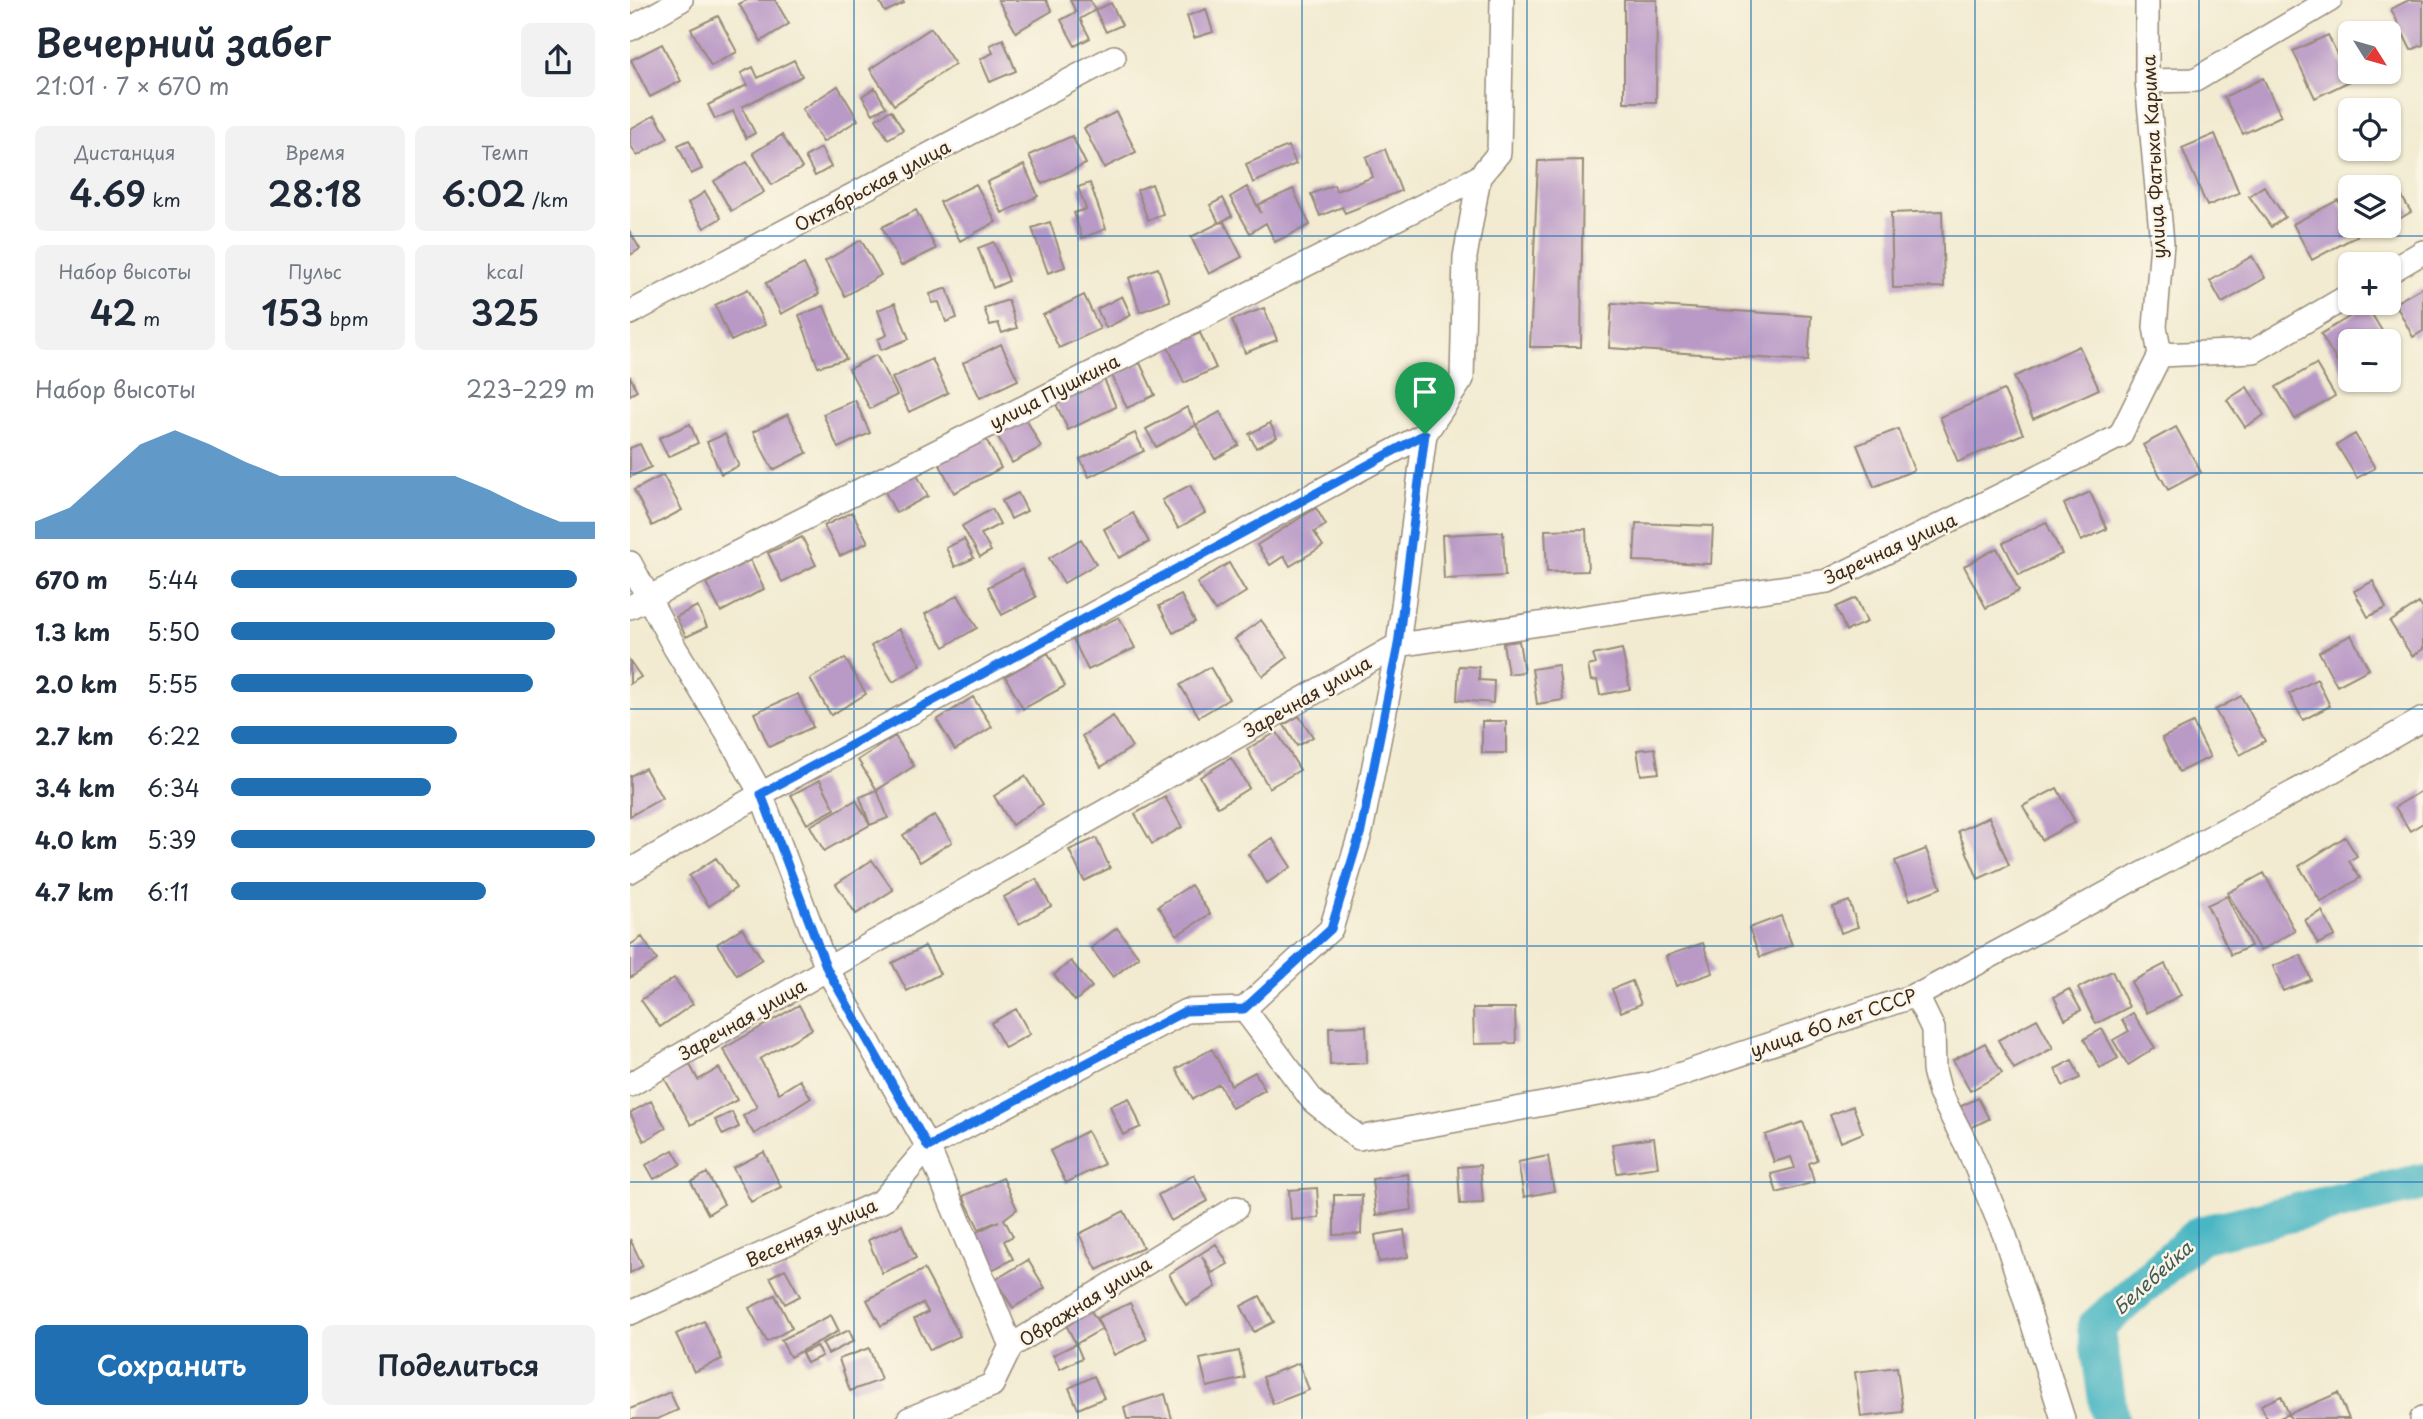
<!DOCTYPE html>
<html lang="ru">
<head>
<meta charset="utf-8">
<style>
  :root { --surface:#fff; --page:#f2f2f3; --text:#1f2937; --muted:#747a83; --accent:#1f6fb2 }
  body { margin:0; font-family:"Playpen Sans",sans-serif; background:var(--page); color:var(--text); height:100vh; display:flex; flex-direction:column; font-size:26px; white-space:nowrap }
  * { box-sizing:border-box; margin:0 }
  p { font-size:23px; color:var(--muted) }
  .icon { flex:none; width:38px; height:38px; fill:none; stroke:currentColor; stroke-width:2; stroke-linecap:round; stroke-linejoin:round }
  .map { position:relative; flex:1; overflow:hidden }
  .side { display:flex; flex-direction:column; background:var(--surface); width:630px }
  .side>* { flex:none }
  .needle { width:46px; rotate:127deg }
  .tools { position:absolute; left:1708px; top:21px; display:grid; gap:14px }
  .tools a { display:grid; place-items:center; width:63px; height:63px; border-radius:10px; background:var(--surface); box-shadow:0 2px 5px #0004; font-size:35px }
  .pin { position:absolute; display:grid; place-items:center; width:60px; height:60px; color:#fff; margin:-72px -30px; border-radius:50% 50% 50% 0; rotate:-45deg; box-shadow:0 0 7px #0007 }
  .pin .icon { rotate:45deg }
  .round { display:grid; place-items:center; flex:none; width:74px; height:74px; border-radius:10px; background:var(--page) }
  .overview { display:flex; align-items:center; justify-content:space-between; height:119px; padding:0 35px }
  h1 { font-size:38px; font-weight:600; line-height:52px }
  .metrics { display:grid; grid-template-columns:repeat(3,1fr); gap:10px; height:119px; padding:7px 35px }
  .metrics div { display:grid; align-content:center; border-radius:10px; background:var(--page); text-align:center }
  .metrics b { font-size:35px; font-weight:600 }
  .metrics small { font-size:19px; font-weight:400 }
  .metrics p { font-size:19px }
  .chart { height:196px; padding:14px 35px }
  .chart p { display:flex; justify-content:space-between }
  .chart svg { width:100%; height:126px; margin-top:7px; fill:var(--accent); opacity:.7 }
  .action { display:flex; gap:14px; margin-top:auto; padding:14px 35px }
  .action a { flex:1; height:80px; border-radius:10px; background:var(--accent); color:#fff; font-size:28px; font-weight:600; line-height:80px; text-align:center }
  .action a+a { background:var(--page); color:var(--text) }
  ul { padding:0 35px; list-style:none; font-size:23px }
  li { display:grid; grid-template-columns:112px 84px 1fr; align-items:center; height:52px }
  li i { height:18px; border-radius:9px; background:var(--accent) }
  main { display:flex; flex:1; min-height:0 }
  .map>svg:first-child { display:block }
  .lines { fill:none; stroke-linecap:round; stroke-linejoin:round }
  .river { stroke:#48b6c3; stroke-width:38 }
  .building { fill:#b999c6 }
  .street-casing { stroke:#968a78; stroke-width:26 }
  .street { stroke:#fff; stroke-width:23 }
  .route-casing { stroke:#fff; stroke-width:14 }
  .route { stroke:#1a73e8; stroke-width:9 }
  .grid { fill:none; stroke:#1f6fb2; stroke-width:2; stroke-opacity:0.55 }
  .labels { text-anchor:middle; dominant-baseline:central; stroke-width:5; stroke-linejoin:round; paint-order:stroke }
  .street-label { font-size:18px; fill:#3b2a1e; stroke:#fcf5e5 }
  .water-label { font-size:19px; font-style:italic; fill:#405b58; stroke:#fcf5e5 }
</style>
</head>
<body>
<main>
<section class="side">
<div class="overview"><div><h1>Вечерний забег</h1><p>21:01 · 7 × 670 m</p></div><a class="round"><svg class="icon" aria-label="share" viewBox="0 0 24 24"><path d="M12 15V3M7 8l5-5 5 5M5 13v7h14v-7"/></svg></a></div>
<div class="metrics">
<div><p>Дистанция</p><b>4.69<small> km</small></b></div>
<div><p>Время</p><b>28:18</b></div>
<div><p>Темп</p><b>6:02<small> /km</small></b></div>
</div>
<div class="metrics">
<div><p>Набор высоты</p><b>42<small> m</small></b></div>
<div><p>Пульс</p><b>153<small> bpm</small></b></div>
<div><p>kcal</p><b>325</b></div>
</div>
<div class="chart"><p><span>Набор высоты</span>223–229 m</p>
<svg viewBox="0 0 160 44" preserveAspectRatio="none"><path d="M0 44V38L10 33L20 22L30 11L40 6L50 11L60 17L70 22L80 22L90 22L100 22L110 22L120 22L130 27L140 33L150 38L160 38V44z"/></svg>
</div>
<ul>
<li><b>670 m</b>5:44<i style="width:95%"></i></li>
<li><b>1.3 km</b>5:50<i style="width:89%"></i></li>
<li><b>2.0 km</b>5:55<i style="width:83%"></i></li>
<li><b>2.7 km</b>6:22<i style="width:62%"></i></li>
<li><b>3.4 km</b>6:34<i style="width:55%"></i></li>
<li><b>4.0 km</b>5:39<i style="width:100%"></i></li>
<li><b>4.7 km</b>6:11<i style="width:70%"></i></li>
</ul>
<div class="action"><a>Сохранить</a><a>Поделиться</a></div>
</section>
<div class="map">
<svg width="1793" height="1419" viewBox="0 0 1793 1419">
  <rect width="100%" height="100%" fill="#fcf5e5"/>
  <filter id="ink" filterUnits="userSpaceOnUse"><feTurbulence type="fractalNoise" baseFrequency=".0143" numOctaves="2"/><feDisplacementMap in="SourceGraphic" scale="14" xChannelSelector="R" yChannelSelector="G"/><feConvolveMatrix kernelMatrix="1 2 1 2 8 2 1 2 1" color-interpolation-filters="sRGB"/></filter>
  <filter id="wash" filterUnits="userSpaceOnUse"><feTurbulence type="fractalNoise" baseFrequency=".00686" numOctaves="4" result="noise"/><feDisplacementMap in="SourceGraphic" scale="28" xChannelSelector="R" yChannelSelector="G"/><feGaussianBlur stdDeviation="1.57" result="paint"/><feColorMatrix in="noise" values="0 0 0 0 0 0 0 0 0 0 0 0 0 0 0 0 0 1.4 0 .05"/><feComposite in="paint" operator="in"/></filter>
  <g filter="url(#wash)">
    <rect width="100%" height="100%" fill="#f2ebd1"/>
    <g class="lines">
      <path class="river" d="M1480,1419L1466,1327L1569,1235L1793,1182"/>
    </g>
    <g id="blocks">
      <path class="building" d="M117,0H145L159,24L131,41L109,4Z
        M249,0H272L274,3L255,12Z
        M368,0H416L422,11L386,32Z
        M440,0H460L465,10L450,19L460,38L445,46L431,20L446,12Z
        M994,0H1027L1026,102H994Z
        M1779,0H1793V45L1781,50L1761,9Z
        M481,3L492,25L476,32L465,10Z
        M576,9L583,32L564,38L557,16Z
        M88,16L107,52L81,66L61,29Z
        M301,28L325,64L264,105L240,69Z
        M1698,35L1720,81L1685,98L1663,51Z
        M373,39L386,71L360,82L350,59L363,53L360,45Z
        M32,44L51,81L20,97L1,60Z
        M164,60L172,76L112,107L125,133L116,138L103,111L85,119L78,105L117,85L111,73L123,67L128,78Z
        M1633,78L1651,116L1613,134L1594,97Z
        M208,86L228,120L193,142L172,109Z
        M245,88L256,107L243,114L232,96Z
        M261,110L273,130L258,139L246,119Z
        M486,112L506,152L474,168L454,128Z
        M25,115L38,138L7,156L0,144V129Z
        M1585,134L1609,193L1577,206L1552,148Z
        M152,135L172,168L142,185L123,153Z
        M442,136L456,164L412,184L399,155Z
        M59,140L72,169L61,174L48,145Z
        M658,146L666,164L623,183L616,164Z
        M191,148L201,167L185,176L175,157Z
        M755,149L771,191L715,213L712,207L690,216L681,194L704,185L706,191L743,177L736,157Z
        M953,160L951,347H900L908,161Z
        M117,162L134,192L101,211L84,181Z
        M394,165L408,196L372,213L357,182Z
        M1762,180L1781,212L1759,225V187H1749Z
        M460,183L476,229L452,238L444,213L456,209L448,187Z
        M346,184L366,222L330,241L310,202Z
        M522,184L533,214L518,220L507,190Z
        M1634,186L1655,217L1641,227L1619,196Z
        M617,187L631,213L628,205L663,189L680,225L645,242L636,223L620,233L600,197Z
        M75,192L91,218L74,228L58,203Z
        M593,198L602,216L589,223L594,222L612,257L579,274L561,237L589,223L580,205Z
        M1708,200L1727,236L1682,260L1663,224Z
        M286,210L306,249L271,266L252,227Z
        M1312,211L1314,287L1263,288L1261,213Z
        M420,222L435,267L418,273L402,228Z
        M0,232L10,249L0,255Z
        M231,240L251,275L215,296L195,261Z
        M364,242L379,281L363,288L348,248Z
        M1622,256L1635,278L1592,303L1580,281Z
        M174,264L189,294L151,314L136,283Z
        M528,268L540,301L510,312L499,278Z
        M1793,287V331L1783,337L1765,303Z
        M317,288L327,318L316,322L309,302L302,303L300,294Z
        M118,289L135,325L101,341L85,305Z
        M454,295L470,329L429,348L413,315Z
        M492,296L501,315L476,328L467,309Z
        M378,300L387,328L372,333L368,323L360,325L354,308Z
        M265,303L279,339L251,350L248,339L257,335L248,310Z
        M982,303L1181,316L1178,361L979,348Z
        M194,306L216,359L188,367L169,315Z
        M1737,306L1758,341H1720V370L1714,374L1691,334Z
        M634,308L647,340L615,353L602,320Z
        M570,333L586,368L554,383L538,347Z
        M371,344L388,380L350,398L333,363Z
        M1449,346L1469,389L1403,419L1384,377Z
        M246,355L267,395L240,409L219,369Z
        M302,359L318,393L279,412L262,378Z
        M510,363L525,395L497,408L482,376Z
        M1686,364L1705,396L1665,419L1646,387Z
        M0,376L7,391L0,395Z
        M474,379L486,407L438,430L425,402Z
        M1617,387L1634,415L1615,427L1597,400Z
        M1374,390L1393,434L1328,462L1310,417Z
        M225,400L240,433L208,448L193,414Z
        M557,407L566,425L590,412L609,445L585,459L566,425L526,447L516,429Z
        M158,414L177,453L143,470L123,432Z
        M395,417L411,447L382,463L366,433Z
        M640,423L647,437L626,448L619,434Z
        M60,424L68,443L38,457L29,438Z
        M1546,427L1571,472L1538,490L1513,445Z
        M1268,429L1284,470L1244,487L1227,445Z
        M505,433L514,451L459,477L450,459Z
        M95,434L109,466L91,474L77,442Z
        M1725,434L1745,468L1727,478L1707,445Z
        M355,437L371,468L324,493L308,461Z
        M10,444L21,467L0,477V448Z
        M285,471L298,496L266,513L253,488Z
        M33,475L52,510L22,526L4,490Z
        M560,485L575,513L548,528L532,500Z
        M1460,492L1477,529L1451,541L1434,504Z
        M388,493L397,511L381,519L372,501Z
        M686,508L696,525L684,532L693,546L660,566L654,556L640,565L627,545Z
        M362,509L370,524L351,534L361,551L350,557L332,526Z
        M222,512L238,542L210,556L194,526Z
        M503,513L519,542L489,558L474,529Z
        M1416,522L1432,554L1389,575L1373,543Z
        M1006,523L1083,526L1081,564L1004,561Z
        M956,529L958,571L917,572L915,530Z
        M873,532L875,576L814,579L812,535Z
        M172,537L186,565L152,582L138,553Z
        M334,539L344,558L325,567L316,548Z
        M451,539L466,564L434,583L419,558Z
        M1367,548L1389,591L1356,608L1334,566Z
        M120,560L134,589L91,612L76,583Z
        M599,563L616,592L585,611L567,583Z
        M392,569L406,597L372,615L358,587Z
        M1743,581L1756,608L1738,617L1724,591Z
        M328,595L347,628L314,647L295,614Z
        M551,595L565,622L543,633L529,606Z
        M1226,598L1237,622L1216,631L1206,607Z
        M1789,603L1793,609V649L1782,656L1760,622Z
        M67,606L77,627L56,637L46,617Z
        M489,617L505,648L458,670L443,639Z
        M631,620L658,657L633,676L605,639Z
        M269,629L291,665L263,682L241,646Z
        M1721,635L1739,669L1707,686L1689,652Z
        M889,641L894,672L878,674L873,643Z
        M992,649L1000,689L970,695L967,680L961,681L958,666L966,664L963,655Z
        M418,653L435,686L393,709L375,676Z
        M215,658L236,694L201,715L180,679Z
        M0,661L11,677L0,684Z
        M928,665L933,700L907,704L902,669Z
        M829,666L849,667V680L864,681L863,703L827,700Z
        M580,667L599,699L569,717L550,685Z
        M1687,679L1700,706L1673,720L1659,694Z
        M168,694L183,727L139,747L124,713Z
        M1611,696L1635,741L1610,755L1585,710Z
        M343,697L362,727L325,750L307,720Z
        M483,716L502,747L471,767L452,736Z
        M669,716L683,737L667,746L654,725Z
        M852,721H876V753H852Z
        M1563,723L1580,757L1549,772L1532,738Z
        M647,732L670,770L639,788L617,749Z
        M265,736L284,766L247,790L228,760Z
        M1025,748L1029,773L1011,775L1007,750Z
        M601,758L619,788L588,807L570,777Z
        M15,768L32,798L0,816V776Z
        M395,776L413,804L382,825L364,796Z
        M190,780L205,809L177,824L161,795Z
        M1427,788L1445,822L1412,840L1393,806Z
        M247,790L258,818L240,825L194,851L180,826L226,800L240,825L230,797Z
        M1793,790V823L1780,831L1765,807Z
        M535,797L552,827L522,844L505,814Z
        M305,815L322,842L290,862L273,835Z
        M1359,817L1379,865L1348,879L1328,831Z
        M1715,837L1727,856L1719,861L1730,878L1691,902L1669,866Z
        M466,838L480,868L454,881L439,850Z
        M642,838L661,867L637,883L618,854Z
        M1296,849L1311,888L1280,900L1265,861Z
        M86,858L106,888L79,906L59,876Z
        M242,860L263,890L226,914L206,884Z
        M1634,873L1665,931L1630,951L1598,893Z
        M406,879L421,906L389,924L374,897Z
        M561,885L580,914L547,935L528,906Z
        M1597,896L1621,946L1601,955L1577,905Z
        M1219,901L1228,927L1211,933L1203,907Z
        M1692,911L1705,936L1688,944L1675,920Z
        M1151,916L1162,945L1130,957L1119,928Z
        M112,928L132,959L107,975L87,944Z
        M487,928L509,957L483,977L461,948Z
        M12,937L27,960L0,978V945Z
        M1073,943L1083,973L1046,986L1036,956Z
        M295,946L310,974L277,991L262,963Z
        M1671,955L1681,980L1653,991L1643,966Z
        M441,961L462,987L445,1001L424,975Z
        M1535,964L1551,995L1517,1013L1501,982Z
        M1482,971L1499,1007L1466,1024L1448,988Z
        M44,978L63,1004L30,1027L11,1000Z
        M1002,981L1011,1004L991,1012L982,989Z
        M1439,989L1451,1010L1435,1019L1424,997Z
        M169,1005L182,1029L130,1059L149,1093L170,1080L181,1098L124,1134L113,1116L127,1107L93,1049Z
        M843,1008H885L886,1043L844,1044Z
        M386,1009L400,1034L375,1048L361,1023Z
        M1503,1013L1525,1048L1498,1065L1483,1040L1499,1031L1492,1020Z
        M1407,1019L1423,1048L1384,1069L1368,1040Z
        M736,1026L737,1063L700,1065L699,1027Z
        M1472,1029L1488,1058L1470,1068L1454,1039Z
        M1355,1043L1372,1073L1340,1091L1323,1060Z
        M582,1049L601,1085L625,1072L635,1090L602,1108L589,1084L563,1099L546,1069Z
        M57,1059L68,1080L89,1068L107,1100L61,1125L32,1074Z
        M1442,1060L1450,1078L1433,1086L1425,1069Z
        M499,1098L511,1127L493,1135L480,1106Z
        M1348,1098L1359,1119L1336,1130L1325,1109Z
        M21,1101L36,1128L14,1141L0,1113Z
        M1223,1106L1233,1133L1211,1142L1200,1115Z
        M102,1112L109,1127L93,1135L85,1120Z
        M1173,1122L1187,1160L1179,1163L1184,1182L1147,1193L1141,1174L1165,1168L1161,1157L1144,1162L1135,1135Z
        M457,1131L474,1164L436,1183L420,1151Z
        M1024,1138L1028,1167L987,1173L982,1144Z
        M43,1150L51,1164L24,1179L16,1165Z
        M134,1152L151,1187L121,1202L103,1168Z
        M918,1156L924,1191L894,1197L888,1162Z
        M850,1165L853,1203L830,1204L828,1167Z
        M77,1173L94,1204L78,1214L61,1182Z
        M778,1174L782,1210L746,1215L742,1179Z
        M564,1175L578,1201L541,1221L528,1195Z
        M373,1178L387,1209L374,1219L383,1236L374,1241L383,1259L362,1270L343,1234L369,1221L349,1229L333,1196Z
        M687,1188L689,1218L661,1220L659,1190Z
        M704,1195H732L731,1234L704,1235Z
        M494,1211L513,1247L467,1270L449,1234Z
        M272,1225L286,1258L252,1273L238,1240Z
        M774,1230L778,1257L749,1262L745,1235Z
        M0,1239L13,1266L0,1273Z
        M586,1244L598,1264L582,1273L572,1256L586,1287L556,1305L539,1274Z
        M398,1260L415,1288L383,1308L365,1280Z
        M155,1269L170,1296L155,1304L140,1277Z
        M294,1269L330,1336L300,1350L284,1319L298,1312L293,1303L251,1326L237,1300Z
        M145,1295L162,1328L137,1342L119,1308Z
        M630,1296L644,1322L624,1332L611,1306Z
        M500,1303L517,1339L484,1355L472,1329L446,1344L452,1358L430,1369L423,1355L446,1344L435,1323L460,1309L472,1329L467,1318Z
        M201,1315L209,1331L160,1357L151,1340Z
        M74,1321L92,1359L64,1372L46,1334Z
        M219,1330L224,1341L198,1354L192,1343Z
        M186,1346L192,1356L177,1363L172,1353Z
        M239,1348L251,1380L220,1391L209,1359Z
        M609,1351L615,1378L577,1387L570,1359Z
        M669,1363L679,1390L643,1404L633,1377Z
        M1267,1367L1273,1412L1231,1417L1225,1372Z
        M464,1376L474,1398L448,1409L439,1388Z
        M40,1392L48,1410L27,1419H0V1409Z
        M1708,1393L1719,1419H1661L1659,1414Z
        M535,1394L542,1419H497L494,1407Z
        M1651,1396L1659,1414L1647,1419H1637L1631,1405Z"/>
    </g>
  </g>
  <g filter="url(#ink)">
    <use href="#blocks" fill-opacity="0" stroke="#968a78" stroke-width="2"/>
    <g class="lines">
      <defs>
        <path id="street" d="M1517,0V81L1532,243L1525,327L1530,355
          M0,29L51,0
          M1517,81L1565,80L1700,0
          M1759,272L1793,252
          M0,313L484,57
          M0,563L45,648L96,731L131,794L197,969L298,1147L381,1346
          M0,607L849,177
          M0,871L131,794L795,434L832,379L835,257L849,177L869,153L872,0
          M1286,994L1303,1029L1304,1070L1310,1093L1338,1148L1375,1236L1433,1419
          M614,1009L683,1101L729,1138L1022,1084L1292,993L1683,782L1793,719
          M0,1085L197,969L768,645L1198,581L1490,436L1530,355L1624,351L1720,295
          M0,1313L252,1201L298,1147L556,1011L614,1009L701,929L731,831L768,645L795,434
          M279,1419L362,1385L381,1346L606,1208
          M1792,1419L1793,1418"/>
      </defs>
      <use href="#street" class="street-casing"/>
      <use href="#street" class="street"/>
    </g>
  </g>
  <g class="lines" filter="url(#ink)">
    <defs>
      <path id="route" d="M795,434L768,645L731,831L701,929L614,1009L555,1011L298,1147L197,969L131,794Z"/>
    </defs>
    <use href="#route" class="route-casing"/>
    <use href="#route" class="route"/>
  </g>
  <path class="grid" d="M224,0V1419M448,0V1419M672,0V1419M897,0V1419M1121,0V1419M1345,0V1419M1569,0V1419M0,236H1793M0,473H1793M0,709H1793M0,946H1793M0,1182H1793"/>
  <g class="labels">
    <g class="street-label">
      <text transform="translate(1523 157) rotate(-93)">улица Фатыха Карима</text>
      <text transform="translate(242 185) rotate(-28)">Октябрьская улица</text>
      <text transform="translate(424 391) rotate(-27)">улица Пушкина</text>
      <text transform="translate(1260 548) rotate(-25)">Заречная улица</text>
      <text transform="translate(677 696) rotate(-30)">Заречная улица</text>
      <text transform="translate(112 1019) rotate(-30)">Заречная улица</text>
      <text transform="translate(1203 1022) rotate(-19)">улица 60 лет СССР</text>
      <text transform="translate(181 1232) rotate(-24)">Весенняя улица</text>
      <text transform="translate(455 1301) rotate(-32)">Овражная улица</text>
    </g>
    <g class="water-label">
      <text transform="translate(1522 1277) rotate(-42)">Белебейка</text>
    </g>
  </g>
</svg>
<div class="tools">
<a><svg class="needle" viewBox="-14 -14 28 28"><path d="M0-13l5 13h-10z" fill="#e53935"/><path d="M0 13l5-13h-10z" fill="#747a83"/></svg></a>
<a><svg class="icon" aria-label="locate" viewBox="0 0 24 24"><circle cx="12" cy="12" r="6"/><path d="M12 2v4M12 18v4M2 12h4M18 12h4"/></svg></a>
<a><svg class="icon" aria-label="layers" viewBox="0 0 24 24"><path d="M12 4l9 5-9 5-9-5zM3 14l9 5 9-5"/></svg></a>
<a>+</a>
<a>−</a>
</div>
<div class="pin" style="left:795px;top:434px;background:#1e9e55"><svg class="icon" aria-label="arrive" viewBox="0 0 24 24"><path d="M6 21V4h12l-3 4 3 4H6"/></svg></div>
</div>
</main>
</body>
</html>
